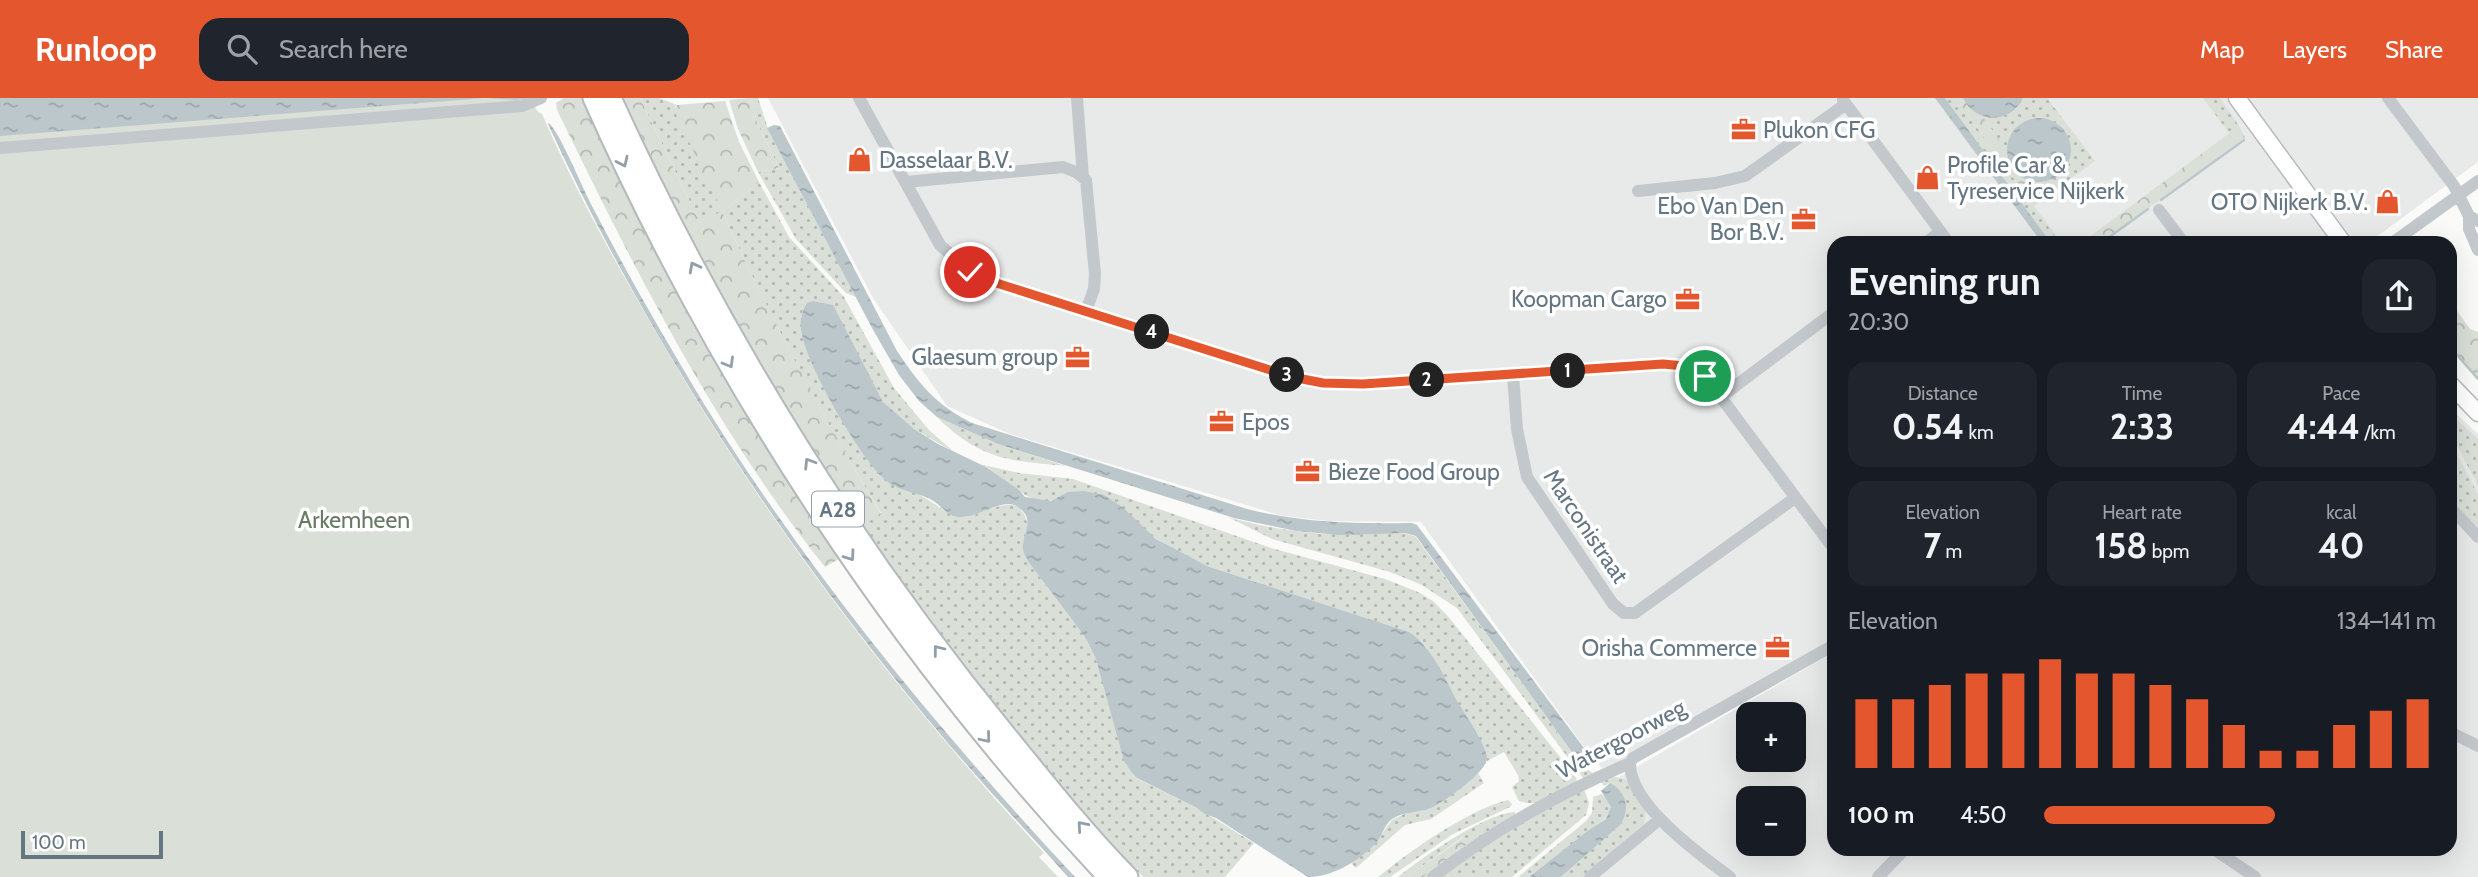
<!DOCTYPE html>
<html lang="en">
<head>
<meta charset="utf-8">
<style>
  :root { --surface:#171b24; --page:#20242c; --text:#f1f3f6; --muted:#9ea1a6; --accent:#e4572e }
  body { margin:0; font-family:Cabin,sans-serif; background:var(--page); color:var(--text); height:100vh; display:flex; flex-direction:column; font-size:26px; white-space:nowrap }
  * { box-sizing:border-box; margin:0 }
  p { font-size:23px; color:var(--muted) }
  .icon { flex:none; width:38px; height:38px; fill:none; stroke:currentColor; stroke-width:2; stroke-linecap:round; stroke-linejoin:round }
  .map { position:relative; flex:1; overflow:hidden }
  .panel { position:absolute; left:1827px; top:138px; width:630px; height:620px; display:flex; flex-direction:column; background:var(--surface); border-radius:21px; box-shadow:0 7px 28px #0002 }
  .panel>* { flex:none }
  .buttons { position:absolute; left:1736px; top:604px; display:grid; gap:14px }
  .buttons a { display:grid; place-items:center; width:70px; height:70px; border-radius:14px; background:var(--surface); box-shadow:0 7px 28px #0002; font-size:35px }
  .scale { position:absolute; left:21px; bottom:18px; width:142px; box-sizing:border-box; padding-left:7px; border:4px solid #657683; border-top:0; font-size:19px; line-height:24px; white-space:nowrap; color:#657683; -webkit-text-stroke:5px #fff; paint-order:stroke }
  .pin { position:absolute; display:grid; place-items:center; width:60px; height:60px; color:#fff; margin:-30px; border:4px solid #fff; border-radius:50%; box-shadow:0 2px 7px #0007 }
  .km { position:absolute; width:35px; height:35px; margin:-18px; border-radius:50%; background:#222; color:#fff; font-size:19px; line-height:35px; text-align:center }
  .round { display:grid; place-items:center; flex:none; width:74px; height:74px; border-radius:21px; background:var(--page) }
  .head { display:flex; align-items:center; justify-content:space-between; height:119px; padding:0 21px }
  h1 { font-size:38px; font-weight:700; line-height:52px }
  .stats { display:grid; grid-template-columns:repeat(3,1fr); gap:10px; height:119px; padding:7px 21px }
  .stats div { display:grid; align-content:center; border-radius:18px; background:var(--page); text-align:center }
  .stats b { font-size:35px; font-weight:700 }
  .stats small { font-size:19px; font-weight:400 }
  .stats p { font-size:19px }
  .chart { height:196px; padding:14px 21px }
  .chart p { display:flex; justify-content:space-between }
  .chart svg { width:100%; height:126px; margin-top:7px; stroke:var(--accent); stroke-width:6 }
  ul { padding:0 21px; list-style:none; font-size:23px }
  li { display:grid; grid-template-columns:112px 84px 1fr; align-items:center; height:52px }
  li i { height:18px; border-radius:9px; background:var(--accent) }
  header { display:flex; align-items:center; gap:42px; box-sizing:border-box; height:98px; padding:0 35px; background:var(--accent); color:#fff }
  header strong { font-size:33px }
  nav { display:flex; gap:38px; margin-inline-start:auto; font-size:24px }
  .search { width:490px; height:63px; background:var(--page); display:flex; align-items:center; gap:18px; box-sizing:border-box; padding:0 24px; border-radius:21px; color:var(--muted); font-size:26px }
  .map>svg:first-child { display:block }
  .built { fill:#e8e9e9; fill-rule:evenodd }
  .grass { fill:url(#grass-dots) }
  .forest { fill:url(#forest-crowns) }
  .green { fill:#dadfd7 }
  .water { fill:url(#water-ripples) }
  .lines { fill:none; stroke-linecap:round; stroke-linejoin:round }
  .stream { stroke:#bbc7cb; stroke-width:2.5 }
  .major-casing { stroke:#b5babe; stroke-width:19 }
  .highway-casing { stroke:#b4b9bd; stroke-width:23 }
  .minor { stroke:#c3c8cc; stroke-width:12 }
  .major { stroke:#fff; stroke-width:16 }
  .highway { stroke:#fff; stroke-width:19 }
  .oneway { stroke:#939fa8 }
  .route-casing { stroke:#fff; stroke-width:14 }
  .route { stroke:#e4572e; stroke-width:9 }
  .labels { text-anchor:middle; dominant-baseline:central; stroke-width:7; stroke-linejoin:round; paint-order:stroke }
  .shield { fill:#fff; stroke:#939fa8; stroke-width:2 }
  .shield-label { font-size:21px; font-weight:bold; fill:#657683 }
  .poi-label { font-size:23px; fill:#657683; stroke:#fff; text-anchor:start }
  .park-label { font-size:23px; fill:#687a64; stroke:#fff }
  .street-label { font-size:23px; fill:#657683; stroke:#fff }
</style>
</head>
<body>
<header>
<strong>Runloop</strong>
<div class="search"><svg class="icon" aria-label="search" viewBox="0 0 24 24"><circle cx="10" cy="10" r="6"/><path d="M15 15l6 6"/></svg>Search here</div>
<nav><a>Map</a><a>Layers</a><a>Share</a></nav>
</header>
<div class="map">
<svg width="2478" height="779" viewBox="0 0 2478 779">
  <defs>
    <pattern id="grass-dots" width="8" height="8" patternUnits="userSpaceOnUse" patternTransform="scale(1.75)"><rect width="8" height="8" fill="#dadfd7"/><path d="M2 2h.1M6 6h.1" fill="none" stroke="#b4b9b4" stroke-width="1.8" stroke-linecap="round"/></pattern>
    <pattern id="forest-crowns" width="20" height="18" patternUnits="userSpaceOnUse" patternTransform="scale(1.75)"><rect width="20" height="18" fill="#dadfd7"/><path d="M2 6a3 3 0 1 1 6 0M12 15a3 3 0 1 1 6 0" fill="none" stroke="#b4b9b4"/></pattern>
    <pattern id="water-ripples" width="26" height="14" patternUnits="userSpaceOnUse" patternTransform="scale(1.75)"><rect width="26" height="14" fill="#bbc7cb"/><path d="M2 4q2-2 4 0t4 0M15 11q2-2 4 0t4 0" fill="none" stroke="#9ca6aa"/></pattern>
  </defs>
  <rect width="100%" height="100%" fill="#fafaf8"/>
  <path class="built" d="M768,0H2478V64L2368,145H1834V542L1621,663L1602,670L1593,661L1421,424L1329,423L1283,418L1010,336L947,308L873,200Z
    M2450,310L2478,336V779H1568L1614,682L1834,554V751H2450ZM1748,616H1794V662H1748ZM1748,700H1794V746H1748Z"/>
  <path class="grass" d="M640,0H659L677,7L675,9L723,113L759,84L789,139L844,199L894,290L929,332L954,354L914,331L896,317L883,304L872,283L803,212L801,221L802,236L917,396C931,401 947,418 960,419C980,421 1016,389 1026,421C1032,437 1019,442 1027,462L1085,539L1096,561L1109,602L1119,644L1134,679L1197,710L1254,745L1225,779H1143L1078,713L1029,657L858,429L881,415C821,318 770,218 722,114L700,125Z
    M749,0H758L769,34L856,199L846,195L796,141L758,74L779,70L757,25L752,2Z
    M1945,0H1956L2060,145H2051Z
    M2023,0H2047L2095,63L2034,108L2028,81C2047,87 2061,79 2066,61C2069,50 2071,44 2066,34L2027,22L2017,29L2007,53L1983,19C1994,21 2017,10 2023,0Z
    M2203,0H2220L2239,28L2229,35Z
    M2450,315L2478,341V388L2457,347L2450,339Z
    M937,319L998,346L1066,368C1009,363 979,361 937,319Z
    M2450,344L2478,396V430L2450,401Z
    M983,367L1019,375L1073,381L1271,450L1385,481L1418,494L1433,503L1447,517L1575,678L1578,685C1559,695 1541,711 1519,703L1512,689L1519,683L1518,677L1504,654L1487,663L1426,549L1409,534L1207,468L1173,452L1144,432L1068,394C1064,396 1058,401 1053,402C1030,410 1003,378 983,367Z
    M1228,419C1259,428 1292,434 1324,436C1346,437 1400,430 1416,439L1582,668L1593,675L1583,680L1457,510L1420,486L1390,474L1272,441Z
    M1478,675L1484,685L1431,721L1405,727L1356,770L1350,764L1373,748L1392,722L1464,687Z
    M1613,678L1627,682L1646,712L1644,726L1583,779H1561L1620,727L1610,685L1604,688L1600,683Z
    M1581,692L1585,693L1589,705L1586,717L1512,779H1441L1490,742Z
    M1602,696L1610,706L1611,712C1607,723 1542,768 1529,779H1518L1586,723L1592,715L1593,699Z
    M1508,702L1512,706L1510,709L1453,736L1390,779H1378C1410,753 1468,712 1508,702Z
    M1515,714V717L1428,779H1423L1470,743L1463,739L1407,779H1398C1422,760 1485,715 1515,714Z"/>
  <path class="forest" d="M564,0H583C653,162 741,315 839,461L825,469C714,330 634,170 557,12L556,5Z
    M620,0H640L700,125L722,113L674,12L677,7L725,3L739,44L759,84L722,114C770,218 822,318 881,416L858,429L849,417L706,174Z
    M749,0L752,2L757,25L779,70L758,74L738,31L729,2Z
    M1956,0H1963L1972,13L1983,19L2007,53L2015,73L2028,81L2034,108L2062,145H2060Z
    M2239,28L2245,39L2101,145H2081Z
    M2450,203L2470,231L2478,234V282L2450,249Z
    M1464,739L1471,743L1423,779H1407Z"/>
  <path class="green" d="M0,0H530L538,14L542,16C575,92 615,164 657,236C766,424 897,596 1044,755L1039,759L1058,779H0Z"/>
  <path class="water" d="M0,0H529L516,2L485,0L0,38Z
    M1935,0H1945L2051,145H2042Z
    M1963,0H2023C2010,27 1975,26 1963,0Z
    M2007 52a32 32 0 1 1 64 0a32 32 0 1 1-64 0Z
    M549,25C561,37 582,89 592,108C627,176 665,241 704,306C810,477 938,632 1075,779H1068C1022,728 975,678 931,625C779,442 648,243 548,26Z
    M774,27L780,28L897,253C919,286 936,307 972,325L1247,411C1303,425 1354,426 1412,425L1417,427L1593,662L1592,668L1587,670L1582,668L1416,438L1405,435L1339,437L1296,433L1234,420L998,346L937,319L919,303L899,277L872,230L769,34L767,30Z
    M813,203L833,207L883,304L914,331L938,346L986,369L1019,392L1025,399L1051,403L1068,394L1084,393L1104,397L1122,409L1156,441L1207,468L1409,534C1432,549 1444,579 1457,603C1465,616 1486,646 1487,660C1488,673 1445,703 1433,709C1420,715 1404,713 1392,721C1383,728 1382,740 1374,747C1357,764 1332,779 1308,779L1216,720L1205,716L1197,710L1135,679L1124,663L1096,561L1085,539L1027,462C1025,457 1022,453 1023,447C1024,434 1035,420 1018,409C1001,397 973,427 951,417C944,413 938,405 930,401C914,393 896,393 882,379C859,357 807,268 802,236C799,224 801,215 807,205Z
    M1610,685C1626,693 1631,712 1620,727L1561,779H1529L1589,732L1606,721L1611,709L1601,693Z"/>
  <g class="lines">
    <path class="stream" d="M2161,102L2244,42
      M2101,145L2148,111
      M2450,249L2478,281"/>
    <defs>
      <path id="major" d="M2237,0L2343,145
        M2450,286L2478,315"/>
      <path id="highway" d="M593,0C720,285 894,551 1108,779
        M611,0C716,230 847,443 1007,638C1046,686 1085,735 1128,779"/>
    </defs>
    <use href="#major" class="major-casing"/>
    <use href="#highway" class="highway-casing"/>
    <path class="minor" d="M859,0L940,147L970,174L990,183L1291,279L1323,285L1363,286L1663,266L1695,269L1705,278L1834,451
      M1077,0L1083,79
      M2388,0L2454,88L2469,118L2478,123
      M1843,2L1949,145
      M0,50L522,8L541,0
      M906,84L1063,69L1076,74L1086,82L1095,176L1094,191L1086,213
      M1638,93L1715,85L1745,78L1846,6
      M2159,112L2184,145
      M2469,118V131L2478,152
      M1925,145L1940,134
      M2392,145L2478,83
      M1513,277L1517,331L1527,379L1613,506L1624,515H1635L1795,400
      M1722,298L1834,214
      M2450,409L2478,439
      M2450,634L2478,648
      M1630,665C1629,706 1700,757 1730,779
      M2214,751L2255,779
      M1433,779C1493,732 1560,695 1630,665L1633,660L1834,547
      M1590,779L1660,721
      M1878,779L1905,751"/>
    <use href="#major" class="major"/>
    <use href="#highway" class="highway"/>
  </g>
  <defs><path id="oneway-chevron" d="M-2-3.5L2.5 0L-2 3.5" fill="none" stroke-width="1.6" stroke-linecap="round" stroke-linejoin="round" transform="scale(1.75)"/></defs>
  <g class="oneway">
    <use href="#oneway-chevron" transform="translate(623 64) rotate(65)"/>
    <use href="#oneway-chevron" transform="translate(694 169) rotate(-118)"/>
    <use href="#oneway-chevron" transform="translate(729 265) rotate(60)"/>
    <use href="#oneway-chevron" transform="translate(809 365) rotate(-122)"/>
    <use href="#oneway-chevron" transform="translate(850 458) rotate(55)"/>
    <use href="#oneway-chevron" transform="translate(938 552) rotate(-128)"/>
    <use href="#oneway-chevron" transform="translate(986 640) rotate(50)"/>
    <use href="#oneway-chevron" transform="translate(1082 728) rotate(-131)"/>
  </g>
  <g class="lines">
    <defs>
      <path id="route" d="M970,174L990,183L1292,279L1323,285L1363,286L1663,266L1695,269L1705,278"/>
    </defs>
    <use href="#route" class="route-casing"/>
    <use href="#route" class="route"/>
  </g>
  <defs>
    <symbol id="office-bare" viewBox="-9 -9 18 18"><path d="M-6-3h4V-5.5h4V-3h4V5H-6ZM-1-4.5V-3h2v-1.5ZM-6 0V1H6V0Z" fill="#e4572e" stroke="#fff" stroke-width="2.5" paint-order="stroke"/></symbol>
    <symbol id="shop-bare" viewBox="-9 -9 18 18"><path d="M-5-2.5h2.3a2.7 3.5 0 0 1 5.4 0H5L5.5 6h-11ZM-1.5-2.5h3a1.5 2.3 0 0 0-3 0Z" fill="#e4572e" stroke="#fff" stroke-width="2.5" paint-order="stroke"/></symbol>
  </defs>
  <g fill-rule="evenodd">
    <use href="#office-bare" x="1726" y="14" width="35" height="35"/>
    <use href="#shop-bare" x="842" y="44" width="35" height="35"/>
    <use href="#shop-bare" x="1910" y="62" width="35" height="35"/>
    <use href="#shop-bare" x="2370" y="86" width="35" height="35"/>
    <use href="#office-bare" x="1786" y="104" width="35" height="35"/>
    <use href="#office-bare" x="1670" y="184" width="35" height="35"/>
    <use href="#office-bare" x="1060" y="242" width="35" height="35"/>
    <use href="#office-bare" x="1204" y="306" width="35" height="35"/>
    <use href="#office-bare" x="1290" y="356" width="35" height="35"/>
    <use href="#office-bare" x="1760" y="532" width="35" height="35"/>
  </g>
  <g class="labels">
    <rect class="shield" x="812" y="393.5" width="52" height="35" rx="5"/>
    <g class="shield-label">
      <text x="838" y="411">A28</text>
    </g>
    <g class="poi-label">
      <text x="1763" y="32">Plukon CFG</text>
      <text x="879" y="62">Dasselaar B.V.</text>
      <text x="1947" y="67">Profile Car &amp;<tspan x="1947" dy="26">Tyreservice Nijkerk</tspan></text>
      <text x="2368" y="104" text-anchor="end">OTO Nijkerk B.V.</text>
      <text x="1784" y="108" text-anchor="end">Ebo Van Den<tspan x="1784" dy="26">Bor B.V.</tspan></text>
      <text x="1667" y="201" text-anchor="end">Koopman Cargo</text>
      <text x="1058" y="259" text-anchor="end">Glaesum group</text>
      <text x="1242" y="324">Epos</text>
      <text x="1328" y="374">Bieze Food Group</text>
      <text x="1757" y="550" text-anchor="end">Orisha Commerce</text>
    </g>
    <g class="park-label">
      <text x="354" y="422">Arkemheen</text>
    </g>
    <g class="street-label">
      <text transform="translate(1586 428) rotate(56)">Marconistraat</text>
      <text transform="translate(1621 641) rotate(-28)">Watergoorweg</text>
    </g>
  </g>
</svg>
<div class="buttons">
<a>+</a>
<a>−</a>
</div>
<div class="scale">100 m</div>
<div class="pin" style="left:1705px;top:278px;background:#1e9e55"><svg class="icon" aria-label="arrive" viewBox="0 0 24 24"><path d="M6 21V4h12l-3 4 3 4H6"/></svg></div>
<div class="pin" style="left:970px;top:174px;background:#d93025"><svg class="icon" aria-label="check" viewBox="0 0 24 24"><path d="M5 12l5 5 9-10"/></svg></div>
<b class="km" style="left:1568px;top:273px">1</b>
<b class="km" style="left:1427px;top:282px">2</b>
<b class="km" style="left:1287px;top:277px">3</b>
<b class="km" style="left:1152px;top:234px">4</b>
<section class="panel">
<div class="head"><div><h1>Evening run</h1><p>20:30</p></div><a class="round"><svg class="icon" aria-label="share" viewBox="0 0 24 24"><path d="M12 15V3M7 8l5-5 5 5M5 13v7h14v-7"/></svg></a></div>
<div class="stats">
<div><p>Distance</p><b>0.54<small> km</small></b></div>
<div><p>Time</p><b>2:33</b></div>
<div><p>Pace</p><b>4:44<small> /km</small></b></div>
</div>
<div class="stats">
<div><p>Elevation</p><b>7<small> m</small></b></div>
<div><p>Heart rate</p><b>158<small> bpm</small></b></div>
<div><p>kcal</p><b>40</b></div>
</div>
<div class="chart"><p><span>Elevation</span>134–141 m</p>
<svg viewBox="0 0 160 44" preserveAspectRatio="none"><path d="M5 44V20M15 44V20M25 44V15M35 44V11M45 44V11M55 44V6M65 44V11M75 44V11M85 44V15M95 44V20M105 44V29M115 44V38M125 44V38M135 44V29M145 44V24M155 44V20"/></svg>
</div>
<ul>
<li><b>100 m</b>4:50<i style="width:59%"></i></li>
</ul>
</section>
</div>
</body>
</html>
